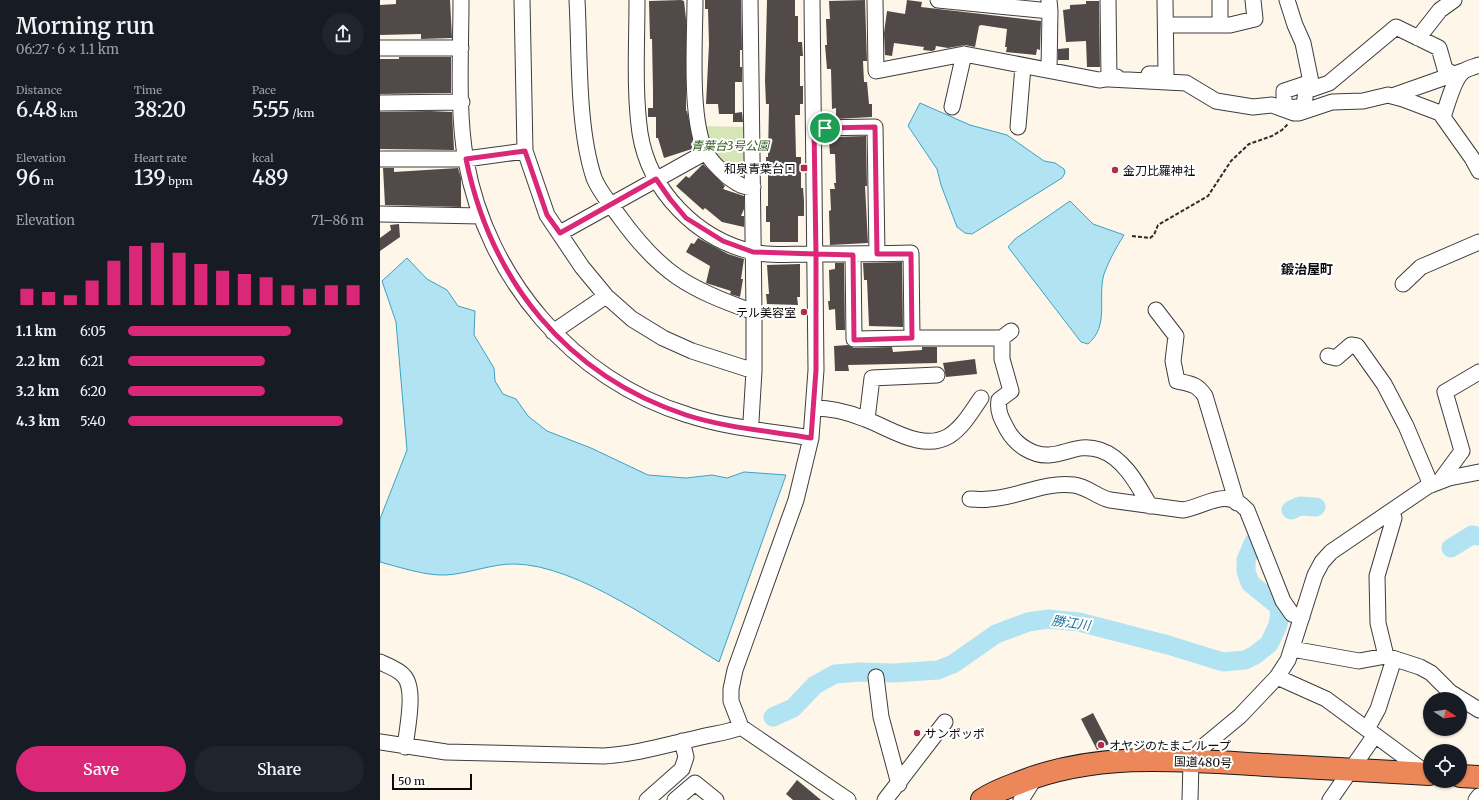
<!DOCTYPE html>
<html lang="en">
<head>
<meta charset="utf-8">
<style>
  :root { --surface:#171b24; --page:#20242c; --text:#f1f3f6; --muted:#9ea1a6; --accent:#db2777 }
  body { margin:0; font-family:Merriweather,"Noto Sans JP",serif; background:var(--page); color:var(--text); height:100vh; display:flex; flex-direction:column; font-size:15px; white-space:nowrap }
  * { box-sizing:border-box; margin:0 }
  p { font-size:13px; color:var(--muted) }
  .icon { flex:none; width:22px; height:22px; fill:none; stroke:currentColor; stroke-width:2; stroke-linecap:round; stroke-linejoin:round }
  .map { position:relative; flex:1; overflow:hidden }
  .panel { display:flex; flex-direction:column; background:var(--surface); width:380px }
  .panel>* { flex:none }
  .needle { width:26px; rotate:102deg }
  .tools { position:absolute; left:1043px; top:692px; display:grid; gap:8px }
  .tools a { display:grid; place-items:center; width:44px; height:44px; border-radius:50%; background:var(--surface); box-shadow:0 1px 3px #0004; font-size:20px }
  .scale { position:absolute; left:12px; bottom:10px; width:80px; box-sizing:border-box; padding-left:4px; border:2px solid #0a0a0a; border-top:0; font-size:11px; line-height:14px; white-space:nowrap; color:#0a0a0a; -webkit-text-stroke:3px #fff; paint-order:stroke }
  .pin { position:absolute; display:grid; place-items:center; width:34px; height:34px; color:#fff; margin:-17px; border:2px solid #fff; border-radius:50%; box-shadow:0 1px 4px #0007 }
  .round { display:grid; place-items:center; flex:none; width:42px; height:42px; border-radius:21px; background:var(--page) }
  .headline { display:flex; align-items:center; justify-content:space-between; height:68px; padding:0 16px }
  h1 { font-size:22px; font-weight:600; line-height:30px }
  .figures { display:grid; grid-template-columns:repeat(3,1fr); gap:6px; height:68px; padding:4px 16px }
  .figures div { display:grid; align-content:center }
  .figures b { font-size:20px; font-weight:600 }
  .figures small { font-size:11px; font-weight:400 }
  .figures p { font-size:11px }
  .chart { height:112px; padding:8px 16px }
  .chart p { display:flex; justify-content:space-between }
  .chart svg { width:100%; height:72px; margin-top:4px; stroke:var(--accent); stroke-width:6 }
  .button { display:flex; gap:8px; margin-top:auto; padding:8px 16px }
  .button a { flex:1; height:46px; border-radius:24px; background:var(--accent); color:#fff; font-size:16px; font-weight:600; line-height:46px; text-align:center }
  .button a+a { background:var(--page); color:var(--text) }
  ul { padding:0 16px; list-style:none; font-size:13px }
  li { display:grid; grid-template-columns:64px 48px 1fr; align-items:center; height:30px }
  li i { height:10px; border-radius:5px; background:var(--accent) }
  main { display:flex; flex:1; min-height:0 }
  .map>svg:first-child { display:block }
  .green { fill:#d5e5b6 }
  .water { fill:#b1e3f2; stroke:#3da2c4 }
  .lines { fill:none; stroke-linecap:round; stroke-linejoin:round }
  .river { stroke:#b1e3f2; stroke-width:19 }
  .building { fill:#524a48 }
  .minor-casing { stroke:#3d3d3d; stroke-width:17 }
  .highway-casing { stroke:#1b1b1b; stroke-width:24 }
  .path { stroke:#2c2c2c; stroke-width:2; stroke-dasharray:4 2; stroke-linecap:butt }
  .minor { stroke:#fff; stroke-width:15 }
  .highway { stroke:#eb8759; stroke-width:22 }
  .route-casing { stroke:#fff; stroke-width:8 }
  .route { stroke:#db2777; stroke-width:5 }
  .poi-dot { fill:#b12c45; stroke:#fff; stroke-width:1.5 }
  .labels { text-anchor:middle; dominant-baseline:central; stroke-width:4; stroke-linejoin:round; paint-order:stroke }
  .park-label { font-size:12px; font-style:italic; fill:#355d20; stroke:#fff }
  .poi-label { font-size:12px; fill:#0a0a0a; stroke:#fff; text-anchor:start }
  .street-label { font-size:12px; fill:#0a0a0a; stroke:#fff }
  .neighbourhood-label { font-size:13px; font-weight:bold; fill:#0a0a0a; stroke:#fff }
  .water-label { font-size:13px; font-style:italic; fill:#1d7093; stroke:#fff }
</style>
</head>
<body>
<main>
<section class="panel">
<div class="headline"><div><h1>Morning run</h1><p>06:27 · 6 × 1.1 km</p></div><a class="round"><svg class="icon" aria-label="share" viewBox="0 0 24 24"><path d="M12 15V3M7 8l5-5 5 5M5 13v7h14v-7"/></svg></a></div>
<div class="figures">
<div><p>Distance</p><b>6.48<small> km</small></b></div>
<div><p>Time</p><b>38:20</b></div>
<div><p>Pace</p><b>5:55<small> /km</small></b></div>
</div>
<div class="figures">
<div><p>Elevation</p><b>96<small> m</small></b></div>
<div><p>Heart rate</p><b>139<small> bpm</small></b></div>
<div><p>kcal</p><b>489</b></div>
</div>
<div class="chart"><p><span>Elevation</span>71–86 m</p>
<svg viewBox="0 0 160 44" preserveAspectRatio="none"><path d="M5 44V34M15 44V36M25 44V38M35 44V29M45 44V17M55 44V8M65 44V6M75 44V12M85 44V19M95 44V23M105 44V25M115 44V27M125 44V32M135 44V34M145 44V32M155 44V32"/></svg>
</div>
<ul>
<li><b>1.1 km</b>6:05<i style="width:69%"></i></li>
<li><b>2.2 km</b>6:21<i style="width:58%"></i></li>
<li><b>3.2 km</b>6:20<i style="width:58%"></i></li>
<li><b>4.3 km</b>5:40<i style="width:91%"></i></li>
</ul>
<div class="button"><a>Save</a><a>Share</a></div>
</section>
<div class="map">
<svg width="1099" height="800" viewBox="0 0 1099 800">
  <rect width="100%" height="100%" fill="#fef7e9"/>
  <path class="green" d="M323,126L367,127L368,177L360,179C340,166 331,148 323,126Z"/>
  <path class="water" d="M540,103L590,125L627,135L664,161L675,163L684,169L685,173L682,178L592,234L585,233L577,227L561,185L557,169L528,126Z
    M690,201L713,224L744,235C736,248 729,260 724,274C717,299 730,325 708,344L701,342L628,247L635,239Z
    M27,258L47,279L67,290L78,306L95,311L94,335L114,368L115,381L123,394L136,399L148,416L167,431L211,448L268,475L306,478L332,475L347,478L364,472L406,475L339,662C285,629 198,565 135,564C115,563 87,574 66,575C46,576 19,567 0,562V519L27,450L16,322L2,281Z"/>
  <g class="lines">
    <path class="river" d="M911,510L920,506L936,507
      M1071,548L1092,535L1099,536
      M393,717L413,708L435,685L455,674L481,672L514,673L558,670L573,664L616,634L648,622L668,619L699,622L788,645L843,662L865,660L875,655L889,644L898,625L900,613L897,605L870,583L866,571V560L873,543"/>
  </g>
  <path class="building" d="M16,0H70L72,38L41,39V34L0,35V5L16,4Z
    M301,0L304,1L306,19V111H307L315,148L284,158L278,138H276V117H268V108H273V91L272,39H270L269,1Z
    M325,0H361L362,50H360V67H362V82H355V113L362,112L363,122H353V114H339L338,104H326L329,44L328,9H325Z
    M387,0H415V16H418V42H422L423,56H420V86H423V104H420V115H415L416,157H421V188H423L424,201V216H418V242H390V222H386V206H388V167H386V157H388L389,104H386L385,81Z
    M485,0L487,61H483L484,82H487L489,104H492V117L456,119V108L452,109L451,69H447L445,45H447L446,19H450L449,1Z
    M527,0L542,2L541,7L661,21L660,50L657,49L656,55L626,52L627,47H625L627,29L601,25L599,26L595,47L585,45L568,48L556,46L555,50L552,51L543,50L544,47L514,43L512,56L505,55L504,33L507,11L525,14Z
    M706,1H719L720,67H707L706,41L686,42L683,10L690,9V5L706,4Z
    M689,48V60H678V49Z
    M19,57H71V93L0,94V59H19Z
    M50,111L72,112L74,150L0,149V112Z
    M486,136L487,186H485L488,243L450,245L449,211L451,210L450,189H455L454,183H456L455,154H450L449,142L453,141L452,137Z
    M323,164L345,186L343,189L364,196V209L361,216H364V227L342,222L325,208L323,210L296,186L306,176L309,178Z
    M3,168H14V172L78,168L81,178V207L5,205Z
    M19,224L20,237L0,251V238L11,230L10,225Z
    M318,238L348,254L364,259L361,279H363L360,297L350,294L351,291L326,283L330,266L306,252L311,243L314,244Z
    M522,262L523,327L489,326L487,280H484L483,263Z
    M455,263H464L465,330H456L455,309L449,310L448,301H450L449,270L455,269Z
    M420,264V297H417L418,305L387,304L386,294H389L387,265Z
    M468,345L474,348L512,347L513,352L542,350V347H557V363L468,365L469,371H455L454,346Z
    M595,359L597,374L566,377L563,363Z
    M713,713L729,744L717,750L701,719Z
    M417,780L441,800H413L406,794Z"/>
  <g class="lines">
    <defs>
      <path id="minor" d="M81,0C81,51 77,111 86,161C107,278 193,380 308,415C347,428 390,431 431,438
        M142,0L145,151L167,215L202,267L226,296L252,319L283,338L312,351L374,371
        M197,0C200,54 197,127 214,178C219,191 231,205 239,216C280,273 308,289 374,312
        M257,0C257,43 254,91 260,133C269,191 317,239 373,252C391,256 410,254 428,254C462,254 496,254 531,253L532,338L474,339L473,255
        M315,0C315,38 309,120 326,152C331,162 340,170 348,177C357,183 362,188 373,187
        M432,0L436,370L431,438L416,500L355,670L351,689V701L361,727L468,800
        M495,0L496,71L584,54L719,80L737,77
        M558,0L670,11L669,0
        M728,0L729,79L806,83L836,101L873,107L892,105L914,113H919L952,102L983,101L1008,95L1023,99L1060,113L1092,158L1099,171
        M907,0L915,25L923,43L931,82L904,91V104L912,108L916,107
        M786,25H840V0
        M840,25H850L875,19L873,0
        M1038,38L1060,10L1074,0
        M0,48H81
        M669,70L670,11
        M769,74H786L785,0
        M1012,96L1083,71
        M0,103L82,102
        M924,105L926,91L949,83L1016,27L1059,48L1065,69L1073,74
        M572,107L584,54
        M1063,117C1067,106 1074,77 1084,71C1088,68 1094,67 1099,65
        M638,127L643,66
        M434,128L495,127L497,254
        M0,159H86L145,151
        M0,214L101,216
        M180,233L326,152
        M1023,284L1041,267L1099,242
        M776,310L796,336L793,361L797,381C811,384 817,384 825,396L857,503
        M173,332L226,296
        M532,338H622L631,331
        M622,338V359L631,391L619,400C617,412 622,420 628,431C636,445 653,456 669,455C687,454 699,443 720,450C744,458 758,485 770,506
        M948,356L956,358L971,345L977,346L1004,384L1026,426L1051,485
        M434,408C453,408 468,412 485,419C510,428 542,452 569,436C583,427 592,411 601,398
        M487,419L492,378L557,375
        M369,428L371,421L374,371V312L370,0
        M1060,481L1082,451L1065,392L1099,372
        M590,499C596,499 603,500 609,499C637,498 665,481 694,485C708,487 717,497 730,500L803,510C828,506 845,486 867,510L903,601L912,614L922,617
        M912,649L979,661L1006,656L1040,667L1051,673L1070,692L1099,710
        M1006,656L998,623L997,576L1014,518L1011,512
        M0,662C8,666 18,669 24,676C36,689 27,729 25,747
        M496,677L501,717L519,784
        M897,677L946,699L1041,769V774
        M987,729L998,709L1014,659
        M0,742L66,752L224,756C256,754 286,745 317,738C332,734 347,733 361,727
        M267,800L302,769L306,757L302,741
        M295,800L315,783L336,800
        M505,800L565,722
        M641,800L656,776
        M810,800L811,762L825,745L860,716L897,677L908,660L935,575L942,562L951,552L1048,486L1069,478L1099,472
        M950,800L995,735
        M1096,800L1099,796"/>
      <path id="highway" d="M1080,776L1099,777
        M602,800C613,792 628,787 641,782C719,751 804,760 886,765C941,768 995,771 1050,774"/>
    </defs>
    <use href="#minor" class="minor-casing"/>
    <use href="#highway" class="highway-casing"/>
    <path class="path" d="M752,236L770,238L774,235L778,225L828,196L851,161L869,144L892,136L902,130L908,124"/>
    <use href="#minor" class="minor"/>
    <use href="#highway" class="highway"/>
  </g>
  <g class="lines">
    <defs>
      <path id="route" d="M445,128H434L436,254L373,252L343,241L306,218L290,199L276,179L180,233L167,215L145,151L86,159C111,281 186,375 306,415C346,428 390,431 431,438L436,370V254L473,255L474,340L532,338L531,254H497L495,127L445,128"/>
    </defs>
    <use href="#route" class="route-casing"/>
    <use href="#route" class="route"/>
  </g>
  <g class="poi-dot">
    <rect x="420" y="164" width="8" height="8" rx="2"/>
    <circle cx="735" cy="170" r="4"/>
    <circle cx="424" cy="312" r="4"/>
    <circle cx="537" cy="733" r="4"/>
    <circle cx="721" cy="745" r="4"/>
  </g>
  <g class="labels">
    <g class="park-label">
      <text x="350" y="145">青葉台3号公園</text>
    </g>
    <g class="poi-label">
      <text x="416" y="168" text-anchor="end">和泉青葉台口</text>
      <text x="743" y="170">金刀比羅神社</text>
      <text x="416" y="312" text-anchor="end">テル美容室</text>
      <text x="545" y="733">サンポッポ</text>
      <text x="729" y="745">オヤジのたまご ループ</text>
    </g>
    <g class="street-label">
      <text transform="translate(823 762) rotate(2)">国道480号</text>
    </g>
    <g class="neighbourhood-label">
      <text x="927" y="269">鍛治屋町</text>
    </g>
    <g class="water-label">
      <text transform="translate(691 623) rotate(8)">勝江川</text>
    </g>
  </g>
</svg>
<div class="tools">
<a><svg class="needle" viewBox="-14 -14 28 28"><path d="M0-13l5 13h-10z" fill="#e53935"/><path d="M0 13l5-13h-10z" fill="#9ea1a6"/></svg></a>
<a><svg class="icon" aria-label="locate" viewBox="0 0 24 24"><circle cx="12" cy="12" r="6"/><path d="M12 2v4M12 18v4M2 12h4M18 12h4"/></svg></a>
</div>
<div class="scale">50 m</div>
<div class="pin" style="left:445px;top:128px;background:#1e9e55"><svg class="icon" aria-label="arrive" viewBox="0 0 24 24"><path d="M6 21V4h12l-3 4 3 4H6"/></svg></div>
</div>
</main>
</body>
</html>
